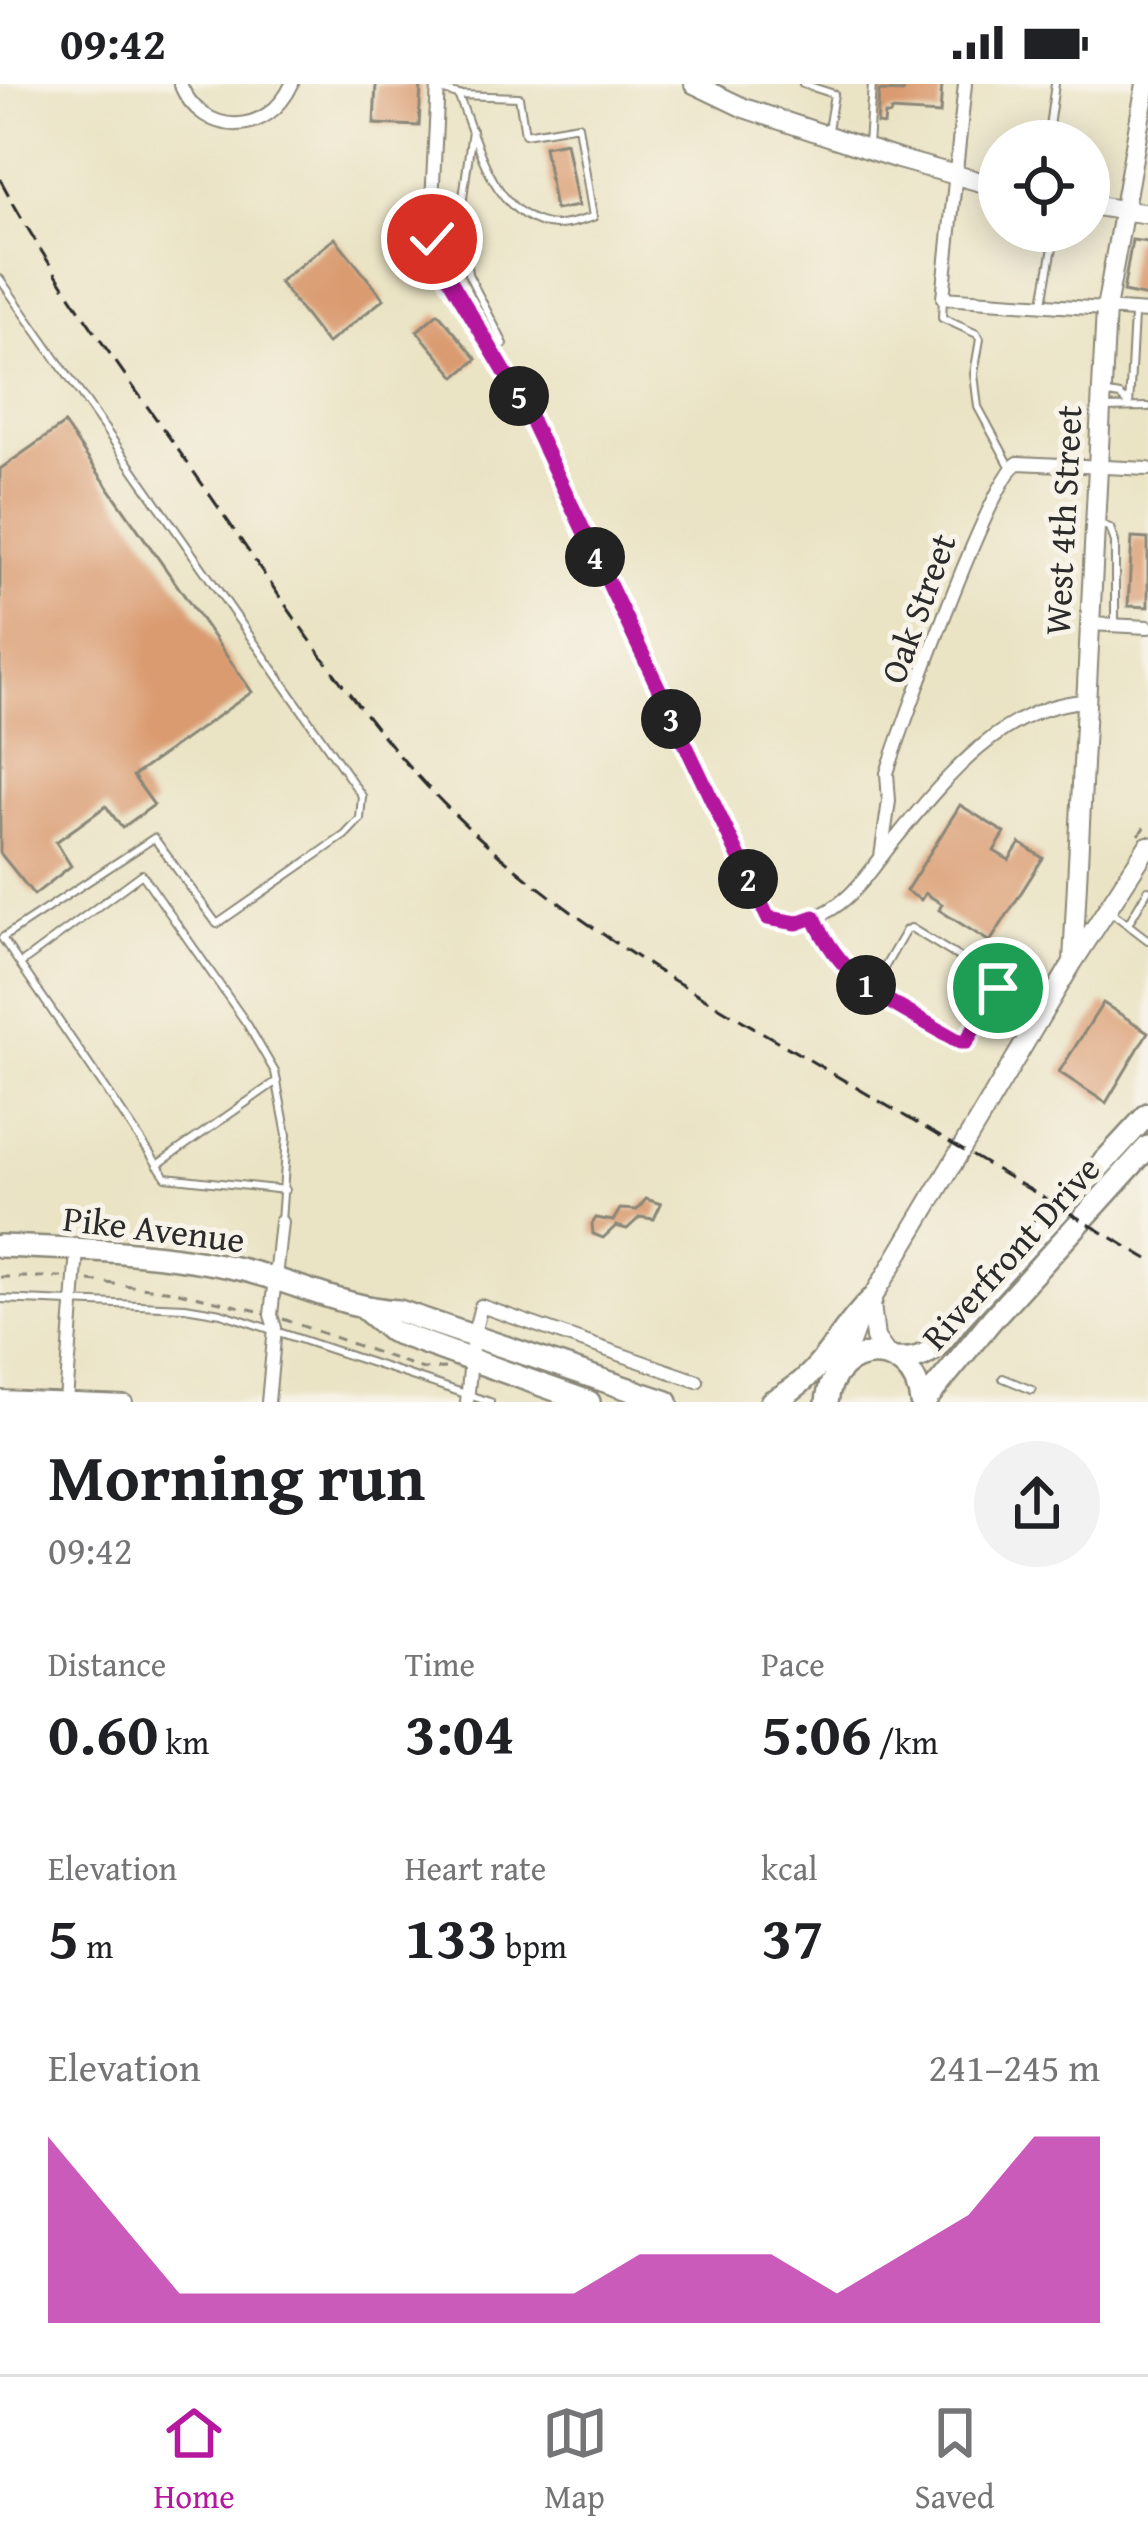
<!DOCTYPE html>
<html lang="en">
<head>
<meta charset="utf-8">
<style>
  :root { --surface:#fff; --page:#f2f2f2; --text:#202124; --muted:#757577; --line:#e0e0e0; --accent:#b5179e }
  body { margin:0; font-family:"Gentium Book Plus",serif; background:var(--page); color:var(--text); height:100vh; display:flex; flex-direction:column; font-size:45px; white-space:nowrap }
  * { box-sizing:border-box; margin:0 }
  p { font-size:39px; color:var(--muted) }
  .icon { flex:none; width:66px; height:66px; fill:none; stroke:currentColor; stroke-width:2; stroke-linecap:round; stroke-linejoin:round }
  .map { position:relative; height:1318px; overflow:hidden }
  .details { display:flex; flex-direction:column; background:var(--surface); flex:1 }
  .details>* { flex:none }
  .fabs { position:absolute; left:978px; top:36px; display:grid; gap:24px }
  .fabs a { display:grid; place-items:center; width:132px; height:132px; border-radius:50%; background:var(--surface); box-shadow:0 6px 30px #0003; font-size:60px }
  .pin { position:absolute; display:grid; place-items:center; width:102px; height:102px; color:#fff; margin:-51px; border:6px solid #fff; border-radius:50%; box-shadow:0 3px 12px #0007 }
  .km { position:absolute; width:60px; height:60px; margin:-30px; border-radius:50%; background:#222; color:#fff; font-size:33px; line-height:60px; text-align:center }
  .round { display:grid; place-items:center; flex:none; width:126px; height:126px; border-radius:63px; background:var(--page) }
  .overview { display:flex; align-items:center; justify-content:space-between; height:204px; padding:0 48px }
  h1 { font-size:66px; font-weight:800; line-height:90px }
  .stats { display:grid; grid-template-columns:repeat(3,1fr); gap:18px; height:204px; padding:12px 48px }
  .stats div { display:grid; align-content:center }
  .stats b { font-size:60px; font-weight:800 }
  .stats small { font-size:33px; font-weight:400 }
  .stats p { font-size:33px }
  .chart { height:336px; padding:24px 48px }
  .chart p { display:flex; justify-content:space-between }
  .chart svg { width:100%; height:216px; margin-top:12px; fill:var(--accent); opacity:.7 }
  .status { display:flex; justify-content:space-between; align-items:center; height:84px; padding:0 60px; background:var(--surface); direction:ltr }
  .status svg { height:33px; fill:currentColor }
  .dock { display:flex; justify-content:space-around; align-items:center; height:168px; border-top:3px solid var(--line); background:var(--surface); font-size:33px; color:var(--muted) }
  .dock a { display:grid; justify-items:center; gap:6px }
  .dock .active { color:var(--accent) }
  .map>svg:first-child { display:block }
  .building { fill:#da9b71 }
  .lines { fill:none; stroke-linecap:round; stroke-linejoin:round }
  .lane-casing { stroke:#8a8778; stroke-width:10 }
  .street-casing { stroke:#8a8778; stroke-width:16 }
  .secondary-casing { stroke:#8a8778; stroke-width:22 }
  .primary-casing { stroke:#8a8778; stroke-width:26 }
  .path { stroke:#8a8778; stroke-width:3; stroke-dasharray:9 9; stroke-linecap:butt }
  .lane { stroke:#fff; stroke-width:6 }
  .street { stroke:#fff; stroke-width:12 }
  .secondary { stroke:#fff; stroke-width:18 }
  .primary { stroke:#fff; stroke-width:21 }
  .rail { stroke:#2b2b2b; stroke-width:3; stroke-dasharray:18 9; stroke-linecap:butt }
  .route-casing { stroke:#fff; stroke-width:24 }
  .route { stroke:#b5179e; stroke-width:15 }
  .labels { text-anchor:middle; dominant-baseline:central; stroke-width:10; stroke-linejoin:round; paint-order:stroke }
  .street-label { font-size:36px; fill:#2b2b2b; stroke:#f7f3e8 }
</style>
</head>
<body>
<div class="status"><b>09:42</b><svg viewBox="0 0 49 12"><path d="M0 12V9h3v3zM5 12V6h3v6zM10 12V3h3v9zM15 12V0h3v12zM26 1h20v11H26zM47 4h2v5h-2z"/></svg></div>
<div class="map">
<svg width="1148" height="1318" viewBox="0 0 1148 1318">
  <rect width="100%" height="100%" fill="#f7f3e8"/>
  <filter id="ink" filterUnits="userSpaceOnUse"><feTurbulence type="fractalNoise" baseFrequency=".00833" numOctaves="2"/><feDisplacementMap in="SourceGraphic" scale="24" xChannelSelector="R" yChannelSelector="G"/><feConvolveMatrix kernelMatrix="1 2 1 2 8 2 1 2 1" color-interpolation-filters="sRGB"/></filter>
  <filter id="wash" filterUnits="userSpaceOnUse"><feTurbulence type="fractalNoise" baseFrequency=".004" numOctaves="4" result="noise"/><feDisplacementMap in="SourceGraphic" scale="48" xChannelSelector="R" yChannelSelector="G"/><feGaussianBlur stdDeviation="2.7" result="paint"/><feColorMatrix in="noise" values="0 0 0 0 0 0 0 0 0 0 0 0 0 0 0 0 0 1.4 0 .05"/><feComposite in="paint" operator="in"/></filter>
  <g filter="url(#wash)">
    <rect width="100%" height="100%" fill="#eae3c4"/>
    <g id="blocks">
      <path class="building" d="M376,0H421L419,42L374,40Z
        M905,0H942L940,30L891,27L890,31H885L884,41L877,40L879,7L903,8Z
        M566,58L578,122L555,126L544,62Z
        M335,154L384,215L327,260L279,198Z
        M1132,156L1148,158V213L1123,208Z
        M438,229L477,275L456,293L417,247Z
        M64,340L252,608L133,692L154,721L122,744L106,722L56,758L71,782L34,811L0,769V385Z
        M1132,454L1148,455V523L1128,522Z
        M960,721L1005,749L994,767L1009,776L1020,759L1043,774L990,858L939,826L942,820L925,809L921,816L906,807Z
        M1103,919L1148,948L1106,1019L1059,988Z
        M646,1115L661,1120L654,1135L640,1133L627,1145L616,1142L603,1154L593,1150L592,1140L596,1134L613,1137L620,1125L637,1126Z"/>
    </g>
  </g>
  <g filter="url(#ink)">
    <use href="#blocks" fill-opacity="0" stroke="#8a8778" stroke-width="3"/>
    <g class="lines">
      <defs>
        <path id="lane" d="M803,0L834,10L828,46
          M441,6L458,11C478,58 493,136 555,141C567,142 582,136 593,133L578,41L525,50L519,13L458,11
          M472,46L461,129L468,190L504,260
          M1047,57L1055,0
          M868,62L872,0
          M0,195L362,712L360,735L345,751L217,840L154,754L2,854L166,1093L285,1106
          M943,215L942,234L977,250L980,255L974,290L978,323L1010,382
          M1043,218L1056,147
          M1103,309L1120,312L1128,319
          M1129,323L1134,231
          M1104,324L1148,323
          M1098,439L1110,444L1115,458V541
          M1110,827L1148,856
          M815,837C844,902 901,923 960,958H966L998,904L996,896L911,844L906,846L872,905
          M1128,840L1148,806
          M20,880L142,790L247,940L275,988L287,1051L281,1138
          M157,1081L277,997
          M0,1215L185,1223L221,1229L490,1318
          M1003,1294L1032,1306"/>
        <path id="street" d="M180,0C203,54 268,53 292,0
          M438,0L431,138L434,166L521,315L768,834C797,842 822,835 845,815C863,800 877,778 892,759C942,698 1002,621 1086,617
          M965,0L943,214L1148,228
          M1090,540L1148,543
          M881,773L889,717L887,689C901,646 992,391 1018,379L1148,385
          M0,1313L126,1318
          M66,1318L77,1166
          M268,1318L275,1244L271,1231L281,1138
          M467,1318L473,1253L481,1222L697,1297"/>
        <path id="secondary" d="M694,0L744,24L898,75L999,103
          M1089,121L1148,130
          M1073,878L1106,225L1146,0
          M871,1220L875,1254L887,1271
          M841,1283L857,1240L1073,878L1148,762"/>
        <path id="primary" d="M0,1162C80,1165 160,1167 239,1185C293,1197 343,1224 399,1227L667,1318
          M366,1226L391,1247L589,1318
          M896,1275C929,1278 939,1260 958,1236L1148,1030
          M771,1318C825,1291 831,1255 871,1216
          M827,1318C833,1256 914,1254 921,1318
          M924,1318L994,1233L1148,1063"/>
      </defs>
      <use href="#lane" class="lane-casing"/>
      <use href="#street" class="street-casing"/>
      <use href="#secondary" class="secondary-casing"/>
      <use href="#primary" class="primary-casing"/>
      <path class="path" d="M1139,751L1148,737
        M0,1193H62
        M89,1197L174,1207L262,1228
        M283,1235L423,1285L445,1284"/>
      <use href="#lane" class="lane"/>
      <use href="#street" class="street"/>
      <use href="#secondary" class="secondary"/>
      <use href="#primary" class="primary"/>
      <path class="rail" d="M0,95C54,197 125,290 191,384C273,500 349,625 450,726C513,788 584,839 658,887L1148,1175"/>
    </g>
  </g>
  <g class="lines" filter="url(#ink)">
    <defs>
      <path id="route" d="M432,155L440,179L521,315L768,834L797,839L814,833C845,904 897,920 960,958H966L998,904"/>
    </defs>
    <use href="#route" class="route-casing"/>
    <use href="#route" class="route"/>
  </g>
  <g class="labels">
    <g class="street-label">
      <text transform="translate(1062 436) rotate(-87)">West 4th Street</text>
      <text transform="translate(917 524) rotate(-70)">Oak Street</text>
      <text transform="translate(154 1144) rotate(7)">Pike Avenue</text>
      <text transform="translate(1010 1168) rotate(-48)">Riverfront Drive</text>
    </g>
  </g>
</svg>
<div class="fabs">
<a><svg class="icon" aria-label="locate" viewBox="0 0 24 24"><circle cx="12" cy="12" r="6"/><path d="M12 2v4M12 18v4M2 12h4M18 12h4"/></svg></a>
</div>
<div class="pin" style="left:998px;top:904px;background:#1e9e55"><svg class="icon" aria-label="arrive" viewBox="0 0 24 24"><path d="M6 21V4h12l-3 4 3 4H6"/></svg></div>
<div class="pin" style="left:432px;top:155px;background:#d93025"><svg class="icon" aria-label="check" viewBox="0 0 24 24"><path d="M5 12l5 5 9-10"/></svg></div>
<b class="km" style="left:866px;top:901px">1</b>
<b class="km" style="left:748px;top:795px">2</b>
<b class="km" style="left:671px;top:635px">3</b>
<b class="km" style="left:595px;top:473px">4</b>
<b class="km" style="left:519px;top:312px">5</b>
</div>
<section class="details">
<div class="overview"><div><h1>Morning run</h1><p>09:42</p></div><a class="round"><svg class="icon" aria-label="share" viewBox="0 0 24 24"><path d="M12 15V3M7 8l5-5 5 5M5 13v7h14v-7"/></svg></a></div>
<div class="stats">
<div><p>Distance</p><b>0.60<small> km</small></b></div>
<div><p>Time</p><b>3:04</b></div>
<div><p>Pace</p><b>5:06<small> /km</small></b></div>
</div>
<div class="stats">
<div><p>Elevation</p><b>5<small> m</small></b></div>
<div><p>Heart rate</p><b>133<small> bpm</small></b></div>
<div><p>kcal</p><b>37</b></div>
</div>
<div class="chart"><p><span>Elevation</span>241–245 m</p>
<svg viewBox="0 0 160 44" preserveAspectRatio="none"><path d="M0 44V6L10 22L20 38L30 38L40 38L50 38L60 38L70 38L80 38L90 30L100 30L110 30L120 38L130 30L140 22L150 6L160 6V44z"/></svg>
</div>
</section>
<nav class="dock">
<a class="active"><svg class="icon" aria-label="home" viewBox="0 0 24 24"><path d="M3 11l9-7 9 7M6 9v11h12V9"/></svg>Home</a>
<a><svg class="icon" aria-label="map" viewBox="0 0 24 24"><path d="M3 6l6-2 6 2 6-2v14l-6 2-6-2-6 2zM9 4v14M15 6v14"/></svg>Map</a>
<a><svg class="icon" aria-label="saved" viewBox="0 0 24 24"><path d="M7 4h10v16l-5-4-5 4z"/></svg>Saved</a>
</nav>
</body>
</html>
